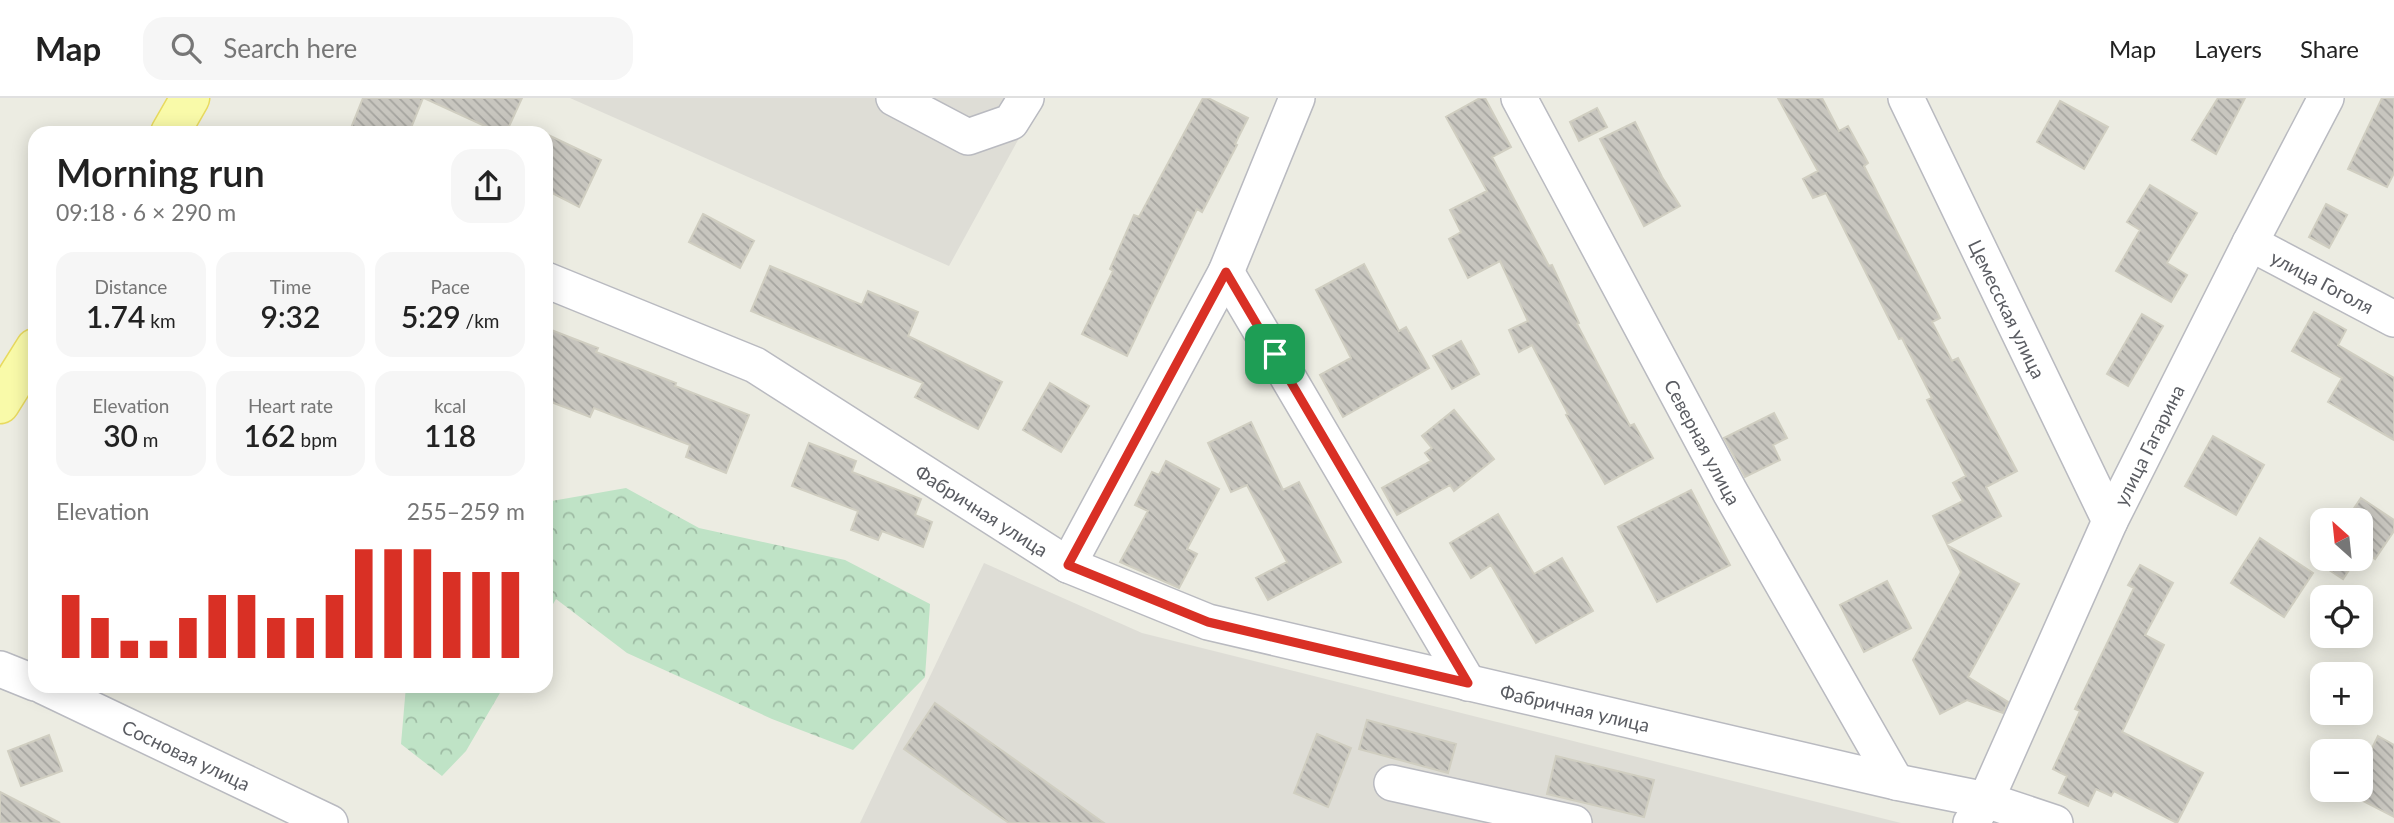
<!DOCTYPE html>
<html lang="en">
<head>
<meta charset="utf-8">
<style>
  :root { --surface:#fff; --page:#f6f6f6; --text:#222; --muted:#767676; --line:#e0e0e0; --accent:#d93025 }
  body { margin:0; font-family:Lato,sans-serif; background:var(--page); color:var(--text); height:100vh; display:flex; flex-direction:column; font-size:26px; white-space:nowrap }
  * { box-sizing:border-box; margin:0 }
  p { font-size:23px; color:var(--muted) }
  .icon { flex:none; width:38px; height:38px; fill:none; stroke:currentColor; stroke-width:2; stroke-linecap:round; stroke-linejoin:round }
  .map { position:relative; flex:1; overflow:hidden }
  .side { position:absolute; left:28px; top:28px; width:525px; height:567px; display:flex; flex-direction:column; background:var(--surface); border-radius:21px; box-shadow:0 4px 18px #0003 }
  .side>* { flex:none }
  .needle { width:46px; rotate:333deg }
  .buttons { position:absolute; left:2310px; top:410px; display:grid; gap:14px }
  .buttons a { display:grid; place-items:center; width:63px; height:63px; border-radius:14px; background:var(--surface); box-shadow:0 4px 18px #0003; font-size:35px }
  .pin { position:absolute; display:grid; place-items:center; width:60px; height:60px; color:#fff; margin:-30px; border-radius:14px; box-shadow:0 4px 10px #0006 }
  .round { display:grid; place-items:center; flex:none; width:74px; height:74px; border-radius:21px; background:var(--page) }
  .summary { display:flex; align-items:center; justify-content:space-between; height:119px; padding:0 28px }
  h1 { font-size:38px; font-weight:600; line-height:52px }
  .metrics { display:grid; grid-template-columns:repeat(3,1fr); gap:10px; height:119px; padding:7px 28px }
  .metrics div { display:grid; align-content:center; border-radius:18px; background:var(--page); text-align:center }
  .metrics b { font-size:30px; font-weight:600 }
  .metrics small { font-size:19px; font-weight:400 }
  .metrics p { font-size:19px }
  .chart { height:196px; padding:14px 28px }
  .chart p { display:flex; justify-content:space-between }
  .chart svg { width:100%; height:126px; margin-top:7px; stroke:var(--accent); stroke-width:6 }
  header { display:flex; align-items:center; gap:42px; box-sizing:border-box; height:98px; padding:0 35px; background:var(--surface); border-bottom:2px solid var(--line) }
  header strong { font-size:33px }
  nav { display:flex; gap:38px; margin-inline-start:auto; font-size:24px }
  .search { width:490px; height:63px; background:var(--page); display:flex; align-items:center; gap:18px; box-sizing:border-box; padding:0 24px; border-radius:21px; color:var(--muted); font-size:26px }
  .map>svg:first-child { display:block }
  .industrial { fill:#deddd6 }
  .forest { fill:url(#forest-crowns) }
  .building { fill:url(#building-back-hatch); stroke:#d0cec1; stroke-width:2 }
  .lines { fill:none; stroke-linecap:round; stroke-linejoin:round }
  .minor-casing { stroke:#b9bac0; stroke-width:38 }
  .major-casing { stroke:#e8da5f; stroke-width:41 }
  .minor { stroke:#fff; stroke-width:35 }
  .major { stroke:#f9faa9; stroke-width:38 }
  .route-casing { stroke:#fff; stroke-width:14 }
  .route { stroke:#d93025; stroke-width:9 }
  .labels { text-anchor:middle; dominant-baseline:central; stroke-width:7; stroke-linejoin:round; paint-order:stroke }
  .street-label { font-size:19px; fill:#5a5c62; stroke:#fff }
</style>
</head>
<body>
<header>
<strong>Map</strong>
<div class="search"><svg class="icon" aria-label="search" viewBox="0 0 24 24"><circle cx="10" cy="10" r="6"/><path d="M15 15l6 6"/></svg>Search here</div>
<nav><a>Map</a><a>Layers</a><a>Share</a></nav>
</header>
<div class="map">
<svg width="2394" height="725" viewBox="0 0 2394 725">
  <defs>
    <pattern id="forest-crowns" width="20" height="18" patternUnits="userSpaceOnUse" patternTransform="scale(1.75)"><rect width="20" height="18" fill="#bfe3c6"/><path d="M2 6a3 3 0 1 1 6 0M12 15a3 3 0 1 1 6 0" fill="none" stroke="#9ebba4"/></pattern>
    <pattern id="building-back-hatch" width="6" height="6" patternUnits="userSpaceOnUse" patternTransform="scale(1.75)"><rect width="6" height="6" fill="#c8c6bf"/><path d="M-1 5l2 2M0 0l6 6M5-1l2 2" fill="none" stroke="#a5a49f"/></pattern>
  </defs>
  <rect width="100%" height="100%" fill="#ecece2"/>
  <path class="industrial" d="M570,0H1041L949,168Z
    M984,465L1142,535L1901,725H860Z"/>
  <path class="forest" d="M626,390L699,430L845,462L930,506L925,579L853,652L772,621L627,555L556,501L546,518V404Z
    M406,588H504L466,653L442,678L401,646Z"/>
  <path class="building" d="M363,0H423L409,35H363L351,30Z
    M424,0H522L506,35H500Z
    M1203,0H1208L1248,20L1235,46L1237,47L1202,114L1197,111L1127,258L1082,236L1113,173L1110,171L1134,117L1139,119Z
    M1480,0H1485L1511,49L1492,59L1549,168L1552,167L1579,225L1577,226L1630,328L1634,326L1653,360L1605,386L1566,317L1568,316L1532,247L1519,254L1509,232L1528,223L1500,163L1468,180L1449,141L1461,134L1450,112L1487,93L1446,19Z
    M1778,0H1822L1839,33L1848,28L1868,65L1864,68L1940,220L1932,224L1952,263L1958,260L2017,373L1986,389L2001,418L1947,446L1933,418L1963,403L1953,385L1966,378L1927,302L1932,300L1902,240L1899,241L1826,95L1813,100L1803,81L1818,73Z
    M2218,0H2245L2216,56L2192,42Z
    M2382,0H2394V75L2387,89L2348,71Z
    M2060,3L2108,29L2084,71L2037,44Z
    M1597,10L1607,29L1579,43L1570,24Z
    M1635,24L1662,79L1680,108L1644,128L1600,41Z
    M546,36L601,62L579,109L546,92Z
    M2150,87L2197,115L2167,165L2187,177L2171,204L2116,173L2140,132L2127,124Z
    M2326,106L2347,117L2329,150L2309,139Z
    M703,116L754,143L740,170L689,144Z
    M1364,166L1399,233L1406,229L1429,270L1343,319L1320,277L1351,260L1316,192Z
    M770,168L862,207L868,193L918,214L908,238L1002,284L978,331L915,299L923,285L751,213Z
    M2314,214L2346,232L2338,247L2394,280V342L2328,304L2342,280L2292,253Z
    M2142,216L2163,228L2128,288L2107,276Z
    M546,230L598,250L596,254L676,285L675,288L749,317L726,375L686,359L690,347L594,310L590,319L546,302Z
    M1461,243L1479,276L1452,291L1433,258Z
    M1050,285L1089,308L1061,354L1023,332Z
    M1454,312L1494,361L1454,393L1450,387L1397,417L1382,390L1431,363L1425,355L1432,350L1422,338Z
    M1774,315L1787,340L1773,347L1780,362L1745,379L1724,340Z
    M1251,324L1283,392L1299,384L1341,464L1268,502L1256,480L1287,464L1247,387L1231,394L1208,345Z
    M2213,338L2264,367L2236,417L2185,388Z
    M809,345L856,363L852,374L921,401L915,417L932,424L923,449L882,433L878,442L851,432L858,413L792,388Z
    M1166,363L1219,391L1187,451L1197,456L1179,490L1120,464L1148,413L1135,407L1152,374L1159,377Z
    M1691,392L1730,467L1657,504L1618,429Z
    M2361,400L2394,422V433L2375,461L2362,452L2361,455V422H2346Z
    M1498,416L1534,476L1562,460L1593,513L1536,545L1491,467L1471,480L1450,445Z
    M2260,440L2313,475L2284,519L2231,485Z
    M1948,448L2019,486L1968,579L2008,604L2003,615L1967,602L1940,616L1913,562L1961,474Z
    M2322,456V460H2357L2343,481L2317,464Z
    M2140,467L2173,485L2145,537L2164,547L2122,634L2203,675L2177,725L2114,693L2111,698L2096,691L2088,708L2059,695L2067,678L2053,671L2080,613L2075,611L2134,490L2128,487Z
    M1887,483L1911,530L1864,554L1840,507Z
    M935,605L1104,725H1009L904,651Z
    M1367,622L1456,646L1448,675L1359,651Z
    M1317,636L1351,650L1328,709L1294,695Z
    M49,637L62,673L21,688L8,653Z
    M2378,638L2394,647V719L2361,702V673Z
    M1556,658L1654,682L1644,719L1547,696Z
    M0,694L60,725H0Z"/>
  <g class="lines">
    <defs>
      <g id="minor">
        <path d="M894,0L968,39L1011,24L1026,0"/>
        <path id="s1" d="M1519,0L1730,394L1896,684"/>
        <path id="s2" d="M1906,0L2110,423"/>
        <path id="s3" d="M2250,145L2394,221"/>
        <path d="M1226,174L1468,585"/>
        <path id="s4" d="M546,182L755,267L1068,467L1208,524L1896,684L1986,702L2055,725"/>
        <path d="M1068,467L1226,174L1297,0"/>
        <path d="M0,571L35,585"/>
        <path id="s5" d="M43,588L330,725"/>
        <path d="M1392,685L1574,725"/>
        <path id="s6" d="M1971,725L1986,702L2110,423L2250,145L2326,0"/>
      </g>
      <path id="major" d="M170,35L190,0
        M0,306L35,250"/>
    </defs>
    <use href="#minor" class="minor-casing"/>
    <use href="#major" class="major-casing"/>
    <use href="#minor" class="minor"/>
    <use href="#major" class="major"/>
  </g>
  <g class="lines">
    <defs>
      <path id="route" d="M1226,174L1468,585L1208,524L1068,467Z"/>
    </defs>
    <use href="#route" class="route-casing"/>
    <use href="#route" class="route"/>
  </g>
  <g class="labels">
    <g class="street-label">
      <text stroke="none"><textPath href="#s3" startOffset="82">улица Гоголя</textPath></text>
      <text stroke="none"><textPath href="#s2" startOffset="234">Цемесская улица</textPath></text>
      <text stroke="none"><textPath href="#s1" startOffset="390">Северная улица</textPath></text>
      <text stroke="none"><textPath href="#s6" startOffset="418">улица Гагарина</textPath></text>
      <text stroke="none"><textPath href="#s4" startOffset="495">Фабричная улица</textPath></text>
      <text stroke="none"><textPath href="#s4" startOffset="1125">Фабричная улица</textPath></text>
      <text stroke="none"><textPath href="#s5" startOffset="159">Сосновая улица</textPath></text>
    </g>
  </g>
</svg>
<div class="buttons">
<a><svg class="needle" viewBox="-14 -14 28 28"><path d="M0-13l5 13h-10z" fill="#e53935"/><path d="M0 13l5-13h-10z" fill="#767676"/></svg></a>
<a><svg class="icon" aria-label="locate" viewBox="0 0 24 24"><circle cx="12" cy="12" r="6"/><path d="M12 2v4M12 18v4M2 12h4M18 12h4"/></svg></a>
<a>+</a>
<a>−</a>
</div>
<div class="pin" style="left:1275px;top:256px;background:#1e9e55"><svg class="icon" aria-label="arrive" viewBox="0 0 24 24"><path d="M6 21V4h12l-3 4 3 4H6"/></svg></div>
<section class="side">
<div class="summary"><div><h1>Morning run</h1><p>09:18 · 6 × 290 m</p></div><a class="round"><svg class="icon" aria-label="share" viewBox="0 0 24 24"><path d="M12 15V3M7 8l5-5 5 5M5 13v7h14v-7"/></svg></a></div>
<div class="metrics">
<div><p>Distance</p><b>1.74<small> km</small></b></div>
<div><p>Time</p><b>9:32</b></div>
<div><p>Pace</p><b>5:29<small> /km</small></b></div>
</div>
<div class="metrics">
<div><p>Elevation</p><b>30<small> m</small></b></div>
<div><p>Heart rate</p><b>162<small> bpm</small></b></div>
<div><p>kcal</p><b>118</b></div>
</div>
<div class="chart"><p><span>Elevation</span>255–259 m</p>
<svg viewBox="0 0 160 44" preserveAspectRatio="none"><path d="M5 44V22M15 44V30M25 44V38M35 44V38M45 44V30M55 44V22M65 44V22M75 44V30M85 44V30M95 44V22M105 44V6M115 44V6M125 44V6M135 44V14M145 44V14M155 44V14"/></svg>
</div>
</section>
</div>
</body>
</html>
